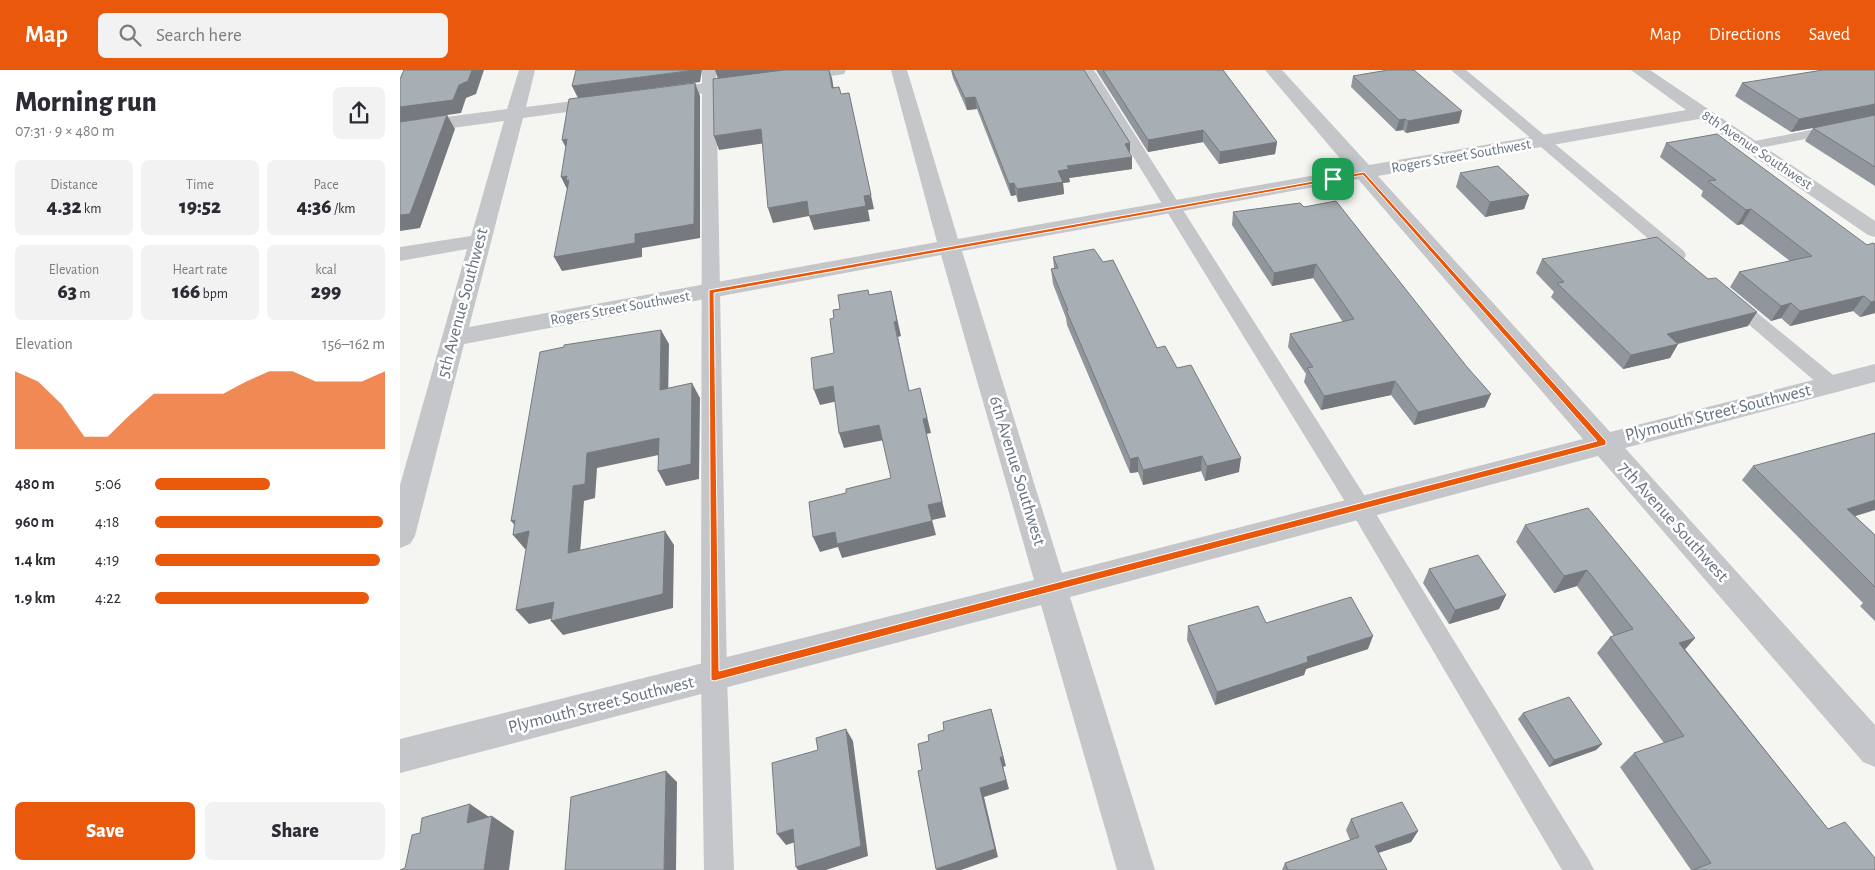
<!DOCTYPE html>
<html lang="en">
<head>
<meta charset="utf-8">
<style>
  :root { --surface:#fff; --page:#f2f2f3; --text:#2b2b33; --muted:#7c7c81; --accent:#ea580c }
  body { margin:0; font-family:"Alegreya Sans",sans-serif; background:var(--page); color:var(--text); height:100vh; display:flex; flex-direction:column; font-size:19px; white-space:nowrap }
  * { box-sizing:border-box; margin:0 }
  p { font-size:16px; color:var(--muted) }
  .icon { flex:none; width:28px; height:28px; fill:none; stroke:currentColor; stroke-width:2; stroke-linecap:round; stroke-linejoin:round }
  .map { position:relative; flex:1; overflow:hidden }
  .side { display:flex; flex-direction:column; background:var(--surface); width:400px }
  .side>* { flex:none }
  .pin { position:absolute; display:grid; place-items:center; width:42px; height:42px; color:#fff; margin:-21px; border-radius:10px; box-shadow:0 2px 8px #0006 }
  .round { display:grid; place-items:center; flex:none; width:52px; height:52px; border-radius:8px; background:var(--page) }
  .summary { display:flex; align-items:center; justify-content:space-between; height:85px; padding:0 15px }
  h1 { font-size:28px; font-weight:800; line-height:38px }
  .stats { display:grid; grid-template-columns:repeat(3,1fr); gap:8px; height:85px; padding:5px 15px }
  .stats div { display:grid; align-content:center; border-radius:8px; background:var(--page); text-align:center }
  .stats b { font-size:21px; font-weight:800 }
  .stats small { font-size:14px; font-weight:400 }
  .stats p { font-size:14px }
  .chart { height:140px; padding:10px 15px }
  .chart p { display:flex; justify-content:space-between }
  .chart svg { width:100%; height:90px; margin-top:5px; fill:var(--accent); opacity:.7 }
  .button { display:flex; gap:10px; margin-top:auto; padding:10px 15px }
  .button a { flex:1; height:58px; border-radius:8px; background:var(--accent); color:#fff; font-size:20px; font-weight:800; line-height:58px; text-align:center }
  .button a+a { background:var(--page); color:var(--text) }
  ul { padding:0 15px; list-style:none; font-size:16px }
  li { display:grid; grid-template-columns:80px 60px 1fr; align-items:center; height:38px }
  li i { height:12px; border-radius:6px; background:var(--accent) }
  header { display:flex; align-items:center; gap:30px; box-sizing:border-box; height:70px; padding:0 25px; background:var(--accent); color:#fff }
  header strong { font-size:24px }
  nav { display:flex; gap:28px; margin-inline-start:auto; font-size:18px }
  .search { width:350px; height:45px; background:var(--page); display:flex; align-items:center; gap:12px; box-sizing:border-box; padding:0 18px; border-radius:8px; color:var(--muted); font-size:19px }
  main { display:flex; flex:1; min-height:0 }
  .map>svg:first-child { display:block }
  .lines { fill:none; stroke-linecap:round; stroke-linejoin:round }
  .service { fill:#c4c6ca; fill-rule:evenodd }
  .minor { fill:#c4c6ca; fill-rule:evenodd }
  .wall { fill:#90969b }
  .shaded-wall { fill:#767a7e }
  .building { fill:#a8afb4; stroke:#767a7e }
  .route { fill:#ea580c; stroke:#fff; fill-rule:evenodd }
  .labels { text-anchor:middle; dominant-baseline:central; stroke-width:5; stroke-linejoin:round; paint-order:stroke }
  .far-street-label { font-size:15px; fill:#667381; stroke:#fff }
  .street-label { font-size:18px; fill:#667381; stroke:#fff }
</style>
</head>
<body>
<header>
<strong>Map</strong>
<div class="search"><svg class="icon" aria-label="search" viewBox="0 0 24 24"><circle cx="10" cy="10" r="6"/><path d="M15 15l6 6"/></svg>Search here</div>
<nav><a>Map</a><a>Directions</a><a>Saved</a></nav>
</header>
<main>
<section class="side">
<div class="summary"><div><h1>Morning run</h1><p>07:31 · 9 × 480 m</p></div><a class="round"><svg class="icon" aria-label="share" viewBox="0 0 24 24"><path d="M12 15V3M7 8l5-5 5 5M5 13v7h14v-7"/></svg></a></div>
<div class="stats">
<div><p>Distance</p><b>4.32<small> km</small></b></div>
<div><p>Time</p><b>19:52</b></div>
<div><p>Pace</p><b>4:36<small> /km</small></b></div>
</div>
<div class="stats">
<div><p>Elevation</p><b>63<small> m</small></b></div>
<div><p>Heart rate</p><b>166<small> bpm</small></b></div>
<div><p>kcal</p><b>299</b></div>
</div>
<div class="chart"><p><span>Elevation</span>156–162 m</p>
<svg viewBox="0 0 160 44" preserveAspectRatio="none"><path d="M0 44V6L10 11L20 22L30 38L40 38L50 27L60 17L70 17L80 17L90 17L100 11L110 6L120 6L130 11L140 11L150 11L160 6V44z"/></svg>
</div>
<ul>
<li><b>480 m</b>5:06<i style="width:50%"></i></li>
<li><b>960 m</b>4:18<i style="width:99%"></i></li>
<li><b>1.4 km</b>4:19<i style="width:98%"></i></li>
<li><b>1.9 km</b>4:22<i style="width:93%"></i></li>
</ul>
<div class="button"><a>Save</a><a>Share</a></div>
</section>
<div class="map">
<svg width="1475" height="800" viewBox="0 0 1475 800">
  <rect width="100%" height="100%" fill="#f5f5f2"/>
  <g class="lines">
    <path class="service" d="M302,0H316L327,607L334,800H304L301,607Z
      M680,0H694L968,431L1189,790L1194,800H1162L952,443Z
      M1051,0H1066L1284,181L1286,185L1284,189H1272Z
      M1475,47V55L1350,80L1343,76L1350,72Z
      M1332,225L1338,227L1438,309L1441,314L1438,319L1431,321L1424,319L1326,235L1323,231L1326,227Z"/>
    <path class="minor" d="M119,0H135L126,37L204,27L210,28L213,32L210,36L204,37L123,48L69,257L537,172L491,0H507L558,169L949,99L865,0H882L969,95L1286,40L1231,0H1250L1475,151V167L1468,165L1299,49L978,106L1210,362L1475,294V312L1225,378L1475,655V697L1463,692L1198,386L670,527L755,800H717L641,535L0,703V669L634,510L541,185L64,274L15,466L10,474L0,478V415L67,179L0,191V177L71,166L104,51L0,65V53L107,39ZM958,109L1183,369L662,503L562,181Z
      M446,0L444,4L438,5L393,11L387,10L384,6L387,2L400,0Z
      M350,7L356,8L359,12L356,16L262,29L256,28L253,24L256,20L262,19Z"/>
  </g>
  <path class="wall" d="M551,0H684L730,73V83L732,99L669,108L670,112L663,113L664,124L618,132L616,125L611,126L577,39L567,40L553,8Z
    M696,0H823L877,72L875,84L819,94L803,72L748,82Z
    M1475,0V116L1405,71L1413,58L1391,62L1335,26L1342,13Z
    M953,6L1059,53L1006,63L1003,60L996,61L951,17Z
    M1266,73L1467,175L1475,243L1460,247L1453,241L1390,256L1381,248L1371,251L1330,217L1339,202L1390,191L1342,154L1337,155L1301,126L1303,121L1260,87Z
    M1060,103L1129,125L1124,139L1085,147L1056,117Z
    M900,133L1085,337L1014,355L991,325L921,340L904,312L906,304L888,277L890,264L943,252L913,208L872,216L832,155L833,142Z
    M653,187L757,278L777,298L839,402L805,411L801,401L743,415L738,402L730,403L667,255L666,248L653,214L651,199L654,198Z
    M1142,189L1348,256L1278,274L1270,288L1223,299L1151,227L1154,222L1136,203Z
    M1353,396L1455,446L1475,465V551L1460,536L1463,533L1342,410Z
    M1125,455L1295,568L1285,579L1428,759L1475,800H1291L1220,697L1234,683L1264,673L1197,583L1210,567L1214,566L1177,516L1154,523L1116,472Z
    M1029,499L1106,525L1099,539L1049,554L1023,513Z
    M866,553L968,579L906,599L904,605L815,635L787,570L788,556Z
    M1123,643L1202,674L1196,680L1149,697L1118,649Z
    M951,749L1018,761L1011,772L978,783L987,800H882L885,793L950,770L946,760Z"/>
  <path class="shaded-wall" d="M72,0H84L76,24L66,28L61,43L0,52V37L59,15Z
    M295,0H302L300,12L178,28L172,16Z
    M315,0H386L318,9Z
    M429,0L432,8L436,32L432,18Z
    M295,13L300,26V168L242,178V187L162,201L154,187L235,164Z
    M449,23L474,139L468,140L470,151L414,160L409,146L373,153L368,138L407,131L464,126Z
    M575,27L577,39L567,40L565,28Z
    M1475,34V46L1391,62L1399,49Z
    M1062,41L1059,53L1006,63L1008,51Z
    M47,45L55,59L20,158L0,161V145Z
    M1005,49L1003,60L996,61L999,50Z
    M361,59L366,73L319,80L314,66Z
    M803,60V72L748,82V70Z
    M167,69L169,84L162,70Z
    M877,72L875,84L819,94L820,82Z
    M730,73V85L725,74Z
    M732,87V99L669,108L670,112L663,113L664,124L618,132L617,119L667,96Z
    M167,106L177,124L168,121L161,107Z
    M614,113L616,125L611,126L609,114Z
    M1129,125L1124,139L1085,147L1090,132Z
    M1351,139L1342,154L1337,155L1346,140Z
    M916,194L913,208L872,216L874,203Z
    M491,221L501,266L498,267L513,336L494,252Z
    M1464,226L1453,241L1390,256L1400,241Z
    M1475,231V243L1460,247L1471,232Z
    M1391,233L1381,248L1371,251L1381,236Z
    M1357,242L1348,256L1259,278L1267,264Z
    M261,260L269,274L268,334L260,320Z
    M1278,274L1270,288L1223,299L1231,285Z
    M995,311L991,325L921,340L924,326Z
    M292,313L300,328L299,409L266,416L258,401Z
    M433,316L438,331L420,335L414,320Z
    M520,318L531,363L526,364L546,447L532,450L536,465L442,488L438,477L420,482L413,467L528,435Z
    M1091,324L1085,337L1014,355L1018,342Z
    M479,355L484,370L444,378L439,363Z
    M259,368L268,383L197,398L195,428L184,431L179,497L168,483L173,416L187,383Z
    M802,386L801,401L743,415V400Z
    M738,387V402L730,403V389Z
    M841,388L839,402L805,411L807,396Z
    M1475,430V440L1433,453L1447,439Z
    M115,450L129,461L140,475L125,479L113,465L122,463L111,451Z
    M265,461L274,475L273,538L163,565L151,551Z
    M1187,500L1177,516L1154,523L1164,506Z
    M1106,525L1099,539L1049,554L1055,540Z
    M154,532L166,545L129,554L116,540Z
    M973,566L968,579L906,599L904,605L815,635L817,622L907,587Z
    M1295,568L1281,584L1279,573Z
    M591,639L606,696L603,697L609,719L584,727L598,787L561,800H537L536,799L580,718Z
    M446,659L453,671L468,786L426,800H398L396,797Z
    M1202,674L1196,680L1149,697L1154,690Z
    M266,701L277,712L276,800H264Z
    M70,734L92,749V746L114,761L109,800H84L67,753Z
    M393,759L402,770L386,775L377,764Z
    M1018,761L1011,772L969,786L975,776Z"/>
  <path class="building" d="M4,0H72L68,11L59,15L53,30L0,37V9Z
    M176,0H295L172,16Z
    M384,0H429L432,18L439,17L441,24L449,23L471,125L464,126L466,136L409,146L407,131L368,138L361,59L314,66L313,9Z
    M552,0H684L730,73L725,74L732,87L667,96L669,99L658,101L663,112L617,119L614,113L609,114L575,27L565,28Z
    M703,0H823L877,72L820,82L803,60L748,70Z
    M988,0H1014L1062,41L1008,51L1005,49L999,50L953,6Z
    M1423,0H1475V34L1399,49L1342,13Z
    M295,13L294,154L235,164V173L154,187L169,110L166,111L167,106L161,107L167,69L162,70L169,29Z
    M47,45L10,144L0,145V52Z
    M1475,45V97L1413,58Z
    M1317,64L1467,175L1473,173L1475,174V231L1471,232L1464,226L1400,241L1391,233L1381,236L1339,202L1412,186L1351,139L1346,140L1308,111L1316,110L1266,73Z
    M1098,96L1129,125L1090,132L1060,103Z
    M936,131L1067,297L1091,324L1018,342L995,311L924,326L907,298L913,297L890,264L954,249L916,194L874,203L833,142L900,133L904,137Z
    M1257,167L1308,209L1316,208L1357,242L1267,264L1278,274L1231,285L1157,213L1164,212L1142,189Z
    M694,179L703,192L713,190L757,278L765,276L777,298L791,295L841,388L807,396L802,386L743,400L738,387L730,389L666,240H668L651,199L658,198L653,187Z
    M468,220L469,225L491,221L497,251L494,252L509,321L520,318L527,348L523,349L542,432L528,435L532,451L437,474L435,462L413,467L409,432L446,423V419L491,408L479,355L439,363L433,316L414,320L411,288L434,283L430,249L434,248L433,240L440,239L438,225Z
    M261,260L260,320L292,313L291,394L258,401L259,368L187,383L185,414L173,416L168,483L265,461L263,524L151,551L154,532L116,540L129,461L113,465L115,450L111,451L140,282L164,277V275Z
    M1475,363V430L1447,439L1475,465V517L1353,396Z
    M1188,438L1295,568L1279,573L1428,759L1445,752L1475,788V800H1293L1311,793L1234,683L1284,666L1210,567L1233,559L1187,500L1164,506L1125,455Z
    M1078,485L1106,525L1055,540L1029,499Z
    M951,527L973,566L907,587L908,592L817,622L788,556L858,536L866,553Z
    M1169,627L1202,674L1154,690L1123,643Z
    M591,639L603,687H600L606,710L580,718L595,779L536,799L518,701L522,700L518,674L529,671L528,665L544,660L543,652Z
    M446,659L461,776L396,797L393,759L377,764L372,693L418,680L416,668Z
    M266,701L264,800H165L171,727Z
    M1002,732L1018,761L975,776L987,800H888L885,793L959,767L951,749Z
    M70,734L67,753L92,746L84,800H0L5,798L12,765L20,763L22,748Z"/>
  <path class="route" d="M964,102L1206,371V375L314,611L311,610L309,220ZM963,105L1197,371L319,601L314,223Z"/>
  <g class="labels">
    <g class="far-street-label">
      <text transform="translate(1357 80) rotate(34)">8th Avenue Southwest</text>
      <text transform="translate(1061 86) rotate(-10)">Rogers Street Southwest</text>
      <text transform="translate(220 238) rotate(-10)">Rogers Street Southwest</text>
    </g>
    <g class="street-label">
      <text transform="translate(63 233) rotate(-75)">5th Avenue Southwest</text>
      <text transform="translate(1318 343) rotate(-14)">Plymouth Street Southwest</text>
      <text transform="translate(617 401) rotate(73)">6th Avenue Southwest</text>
      <text transform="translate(1273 452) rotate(48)">7th Avenue Southwest</text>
      <text transform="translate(201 635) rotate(-14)">Plymouth Street Southwest</text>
    </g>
  </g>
</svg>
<div class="pin" style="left:933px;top:109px;background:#1e9e55"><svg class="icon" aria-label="arrive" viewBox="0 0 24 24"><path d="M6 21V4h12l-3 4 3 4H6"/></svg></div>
</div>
</main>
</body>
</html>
